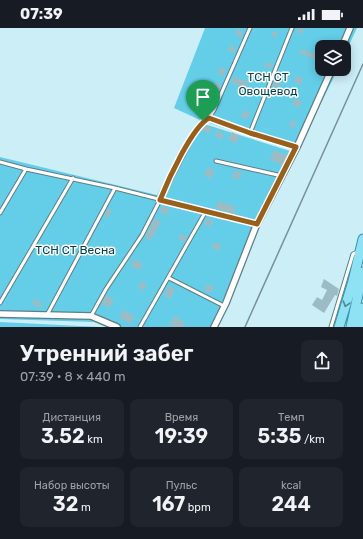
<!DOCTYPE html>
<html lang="ru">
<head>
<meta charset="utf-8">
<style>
  :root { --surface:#171b24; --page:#20242c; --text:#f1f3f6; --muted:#9ea1a6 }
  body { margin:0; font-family:Rubik,sans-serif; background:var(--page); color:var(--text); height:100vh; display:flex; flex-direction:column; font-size:15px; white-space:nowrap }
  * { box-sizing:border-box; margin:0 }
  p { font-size:13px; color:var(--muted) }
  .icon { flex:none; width:22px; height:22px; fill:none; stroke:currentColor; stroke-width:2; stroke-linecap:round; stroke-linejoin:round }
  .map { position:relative; height:299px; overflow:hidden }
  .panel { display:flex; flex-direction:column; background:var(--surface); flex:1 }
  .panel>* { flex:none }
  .tools { position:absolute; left:315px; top:12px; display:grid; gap:8px }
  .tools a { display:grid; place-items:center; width:36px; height:36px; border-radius:8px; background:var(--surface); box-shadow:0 2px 10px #0003; font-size:20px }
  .pin { position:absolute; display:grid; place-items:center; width:34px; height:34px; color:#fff; margin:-41px -17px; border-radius:50% 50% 50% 0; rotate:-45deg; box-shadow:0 0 4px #0007 }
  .pin .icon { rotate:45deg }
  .round { display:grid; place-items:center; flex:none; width:42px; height:42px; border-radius:8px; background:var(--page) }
  .overview { display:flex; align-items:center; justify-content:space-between; height:68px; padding:0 20px }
  h1 { font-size:22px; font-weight:600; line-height:30px }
  .metrics { display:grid; grid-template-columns:repeat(3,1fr); gap:6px; height:68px; padding:4px 20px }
  .metrics div { display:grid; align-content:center; border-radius:8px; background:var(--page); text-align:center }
  .metrics b { font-size:20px; font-weight:600 }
  .metrics small { font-size:11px; font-weight:400 }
  .metrics p { font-size:11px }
  .status { display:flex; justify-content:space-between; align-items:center; height:28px; padding:0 20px; background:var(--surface); direction:ltr }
  .status svg { height:11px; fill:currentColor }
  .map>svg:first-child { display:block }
  .green { fill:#64cee9 }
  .building { fill:#9cbcc5 }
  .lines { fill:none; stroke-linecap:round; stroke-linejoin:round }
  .lane-casing { stroke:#5f7e86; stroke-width:5 }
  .street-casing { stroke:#5f7e86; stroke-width:8 }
  .primary-casing { stroke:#3693a8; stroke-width:11 }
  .lane { stroke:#fff; stroke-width:3 }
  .street { stroke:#fff; stroke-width:5.5 }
  .primary { stroke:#8fe1f4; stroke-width:9 }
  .rail { stroke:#789096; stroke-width:1.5 }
  .oneway { stroke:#54848e }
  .route-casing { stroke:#fff; stroke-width:8 }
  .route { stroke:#98601b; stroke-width:5 }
  .labels { text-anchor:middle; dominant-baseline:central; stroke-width:3; stroke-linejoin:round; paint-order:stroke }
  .park-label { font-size:12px; fill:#024552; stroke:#fff }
</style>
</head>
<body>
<div class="status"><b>07:39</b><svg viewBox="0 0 49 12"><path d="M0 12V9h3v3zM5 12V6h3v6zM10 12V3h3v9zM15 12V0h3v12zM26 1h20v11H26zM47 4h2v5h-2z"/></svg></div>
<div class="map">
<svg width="363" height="299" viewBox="0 0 363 299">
  <rect width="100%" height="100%" fill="#cceef7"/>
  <path class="green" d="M205,0H357L344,28V19H322V41H338L297,123L200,92L174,80Z
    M198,94L290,123L252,202L212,299H106L94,294L0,291V129L157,167Z
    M0,294L100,299H0Z"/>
  <path class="building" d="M299,0L305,2L303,6L297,4Z
    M237,1L243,4L241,9L235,6Z
    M273,3L278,5L276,10L271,7Z
    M318,14L328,18L316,21Z
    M230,17L236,21L233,25L228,22Z
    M301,21L322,29V34L299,25Z
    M266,34L273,36L271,40L264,38Z
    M221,39L226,42L222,48L217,45Z
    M296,48L303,50L301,57L294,54Z
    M233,49L248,54L245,61L231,54Z
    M275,52L281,55L279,59L275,57L269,71L267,70Z
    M216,54L221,58L218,62L213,58Z
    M295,70L302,74L299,80L292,76Z
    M200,75L207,79L202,87L195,82Z
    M244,82L250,84L247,91L241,89Z
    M292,92L296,94L293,100L289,98Z
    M205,96L212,101L208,106L201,101Z
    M218,102L224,107L221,112L215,107Z
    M232,104L240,109L235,116L228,111Z
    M274,122L288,128L283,137L270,132Z
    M208,139L215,143L210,151L204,147Z
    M235,142L242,145L238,152L232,149Z
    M219,173L236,179L234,184L236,187L215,180Z
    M162,178L169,180L167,187L160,185Z
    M108,180L112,183L108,190L104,188Z
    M155,190L161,194L151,212L145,209Z
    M207,190L213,194L210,199L204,196Z
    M180,206L187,209L185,214L178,210Z
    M214,214L221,217L219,223L212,220Z
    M134,231L143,236L139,242L131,237Z
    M324,251L339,261L337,268L335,267L324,285L312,277L317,269L322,272L327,262L321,259Z
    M142,253L147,257L143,263L138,258Z
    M207,256L214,259L211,265L204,262Z
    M169,258L175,261L170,271L164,268Z
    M106,267L114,272L109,280L103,277L102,274Z
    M34,271L42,275L40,280L32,276Z
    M124,282L135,289L130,296L119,289Z
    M175,288L185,295L182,299H174L169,296Z"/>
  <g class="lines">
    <defs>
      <path id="lane" d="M209,90L250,105L297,119
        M250,105L292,0
        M216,133L282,148
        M0,134L26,141L115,160L257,196
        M0,185L26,141
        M169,250L224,278
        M0,275L73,150
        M47,287L115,160
        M91,288L106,261L142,207L192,110L203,93L209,90L214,82L250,0
        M140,299L206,183
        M331,299L353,226L358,224"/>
      <path id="street" d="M342,19L350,0
        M0,286L91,288L117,299
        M214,299L226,275L256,198L297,119L332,41"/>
      <path id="primary" d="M339,299L353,253L363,211
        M351,299L363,244
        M360,299L363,280"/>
    </defs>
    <use href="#lane" class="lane-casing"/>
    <use href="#street" class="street-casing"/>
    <use href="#primary" class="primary-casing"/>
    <use href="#lane" class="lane"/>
    <use href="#street" class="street"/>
    <use href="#primary" class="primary"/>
    <path class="rail" d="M245,299L363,36"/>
  </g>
  <defs><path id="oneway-chevron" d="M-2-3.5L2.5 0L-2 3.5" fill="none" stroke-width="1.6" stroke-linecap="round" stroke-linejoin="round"/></defs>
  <use class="oneway" href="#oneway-chevron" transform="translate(346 276) rotate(107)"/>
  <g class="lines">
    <defs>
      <path id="route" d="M209,90L250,105L296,119L257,196L160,172C168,152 192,99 209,90Z"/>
    </defs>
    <use href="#route" class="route-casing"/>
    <use href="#route" class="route"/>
  </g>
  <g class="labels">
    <g class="park-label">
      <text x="268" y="49">ТСН СТ<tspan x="268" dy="14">Овощевод</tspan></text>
      <text x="75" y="222">ТСН СТ Весна</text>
    </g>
  </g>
</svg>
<div class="tools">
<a><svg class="icon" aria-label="layers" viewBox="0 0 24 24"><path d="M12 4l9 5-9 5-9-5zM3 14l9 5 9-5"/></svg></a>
</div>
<div class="pin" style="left:203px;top:93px;background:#1e9e55"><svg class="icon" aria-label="arrive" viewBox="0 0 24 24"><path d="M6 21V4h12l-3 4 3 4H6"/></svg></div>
</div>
<section class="panel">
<div class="overview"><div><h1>Утренний забег</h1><p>07:39 · 8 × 440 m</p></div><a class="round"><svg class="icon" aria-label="share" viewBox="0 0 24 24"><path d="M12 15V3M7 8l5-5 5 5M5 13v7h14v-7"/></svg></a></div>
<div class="metrics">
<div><p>Дистанция</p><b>3.52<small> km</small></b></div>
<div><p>Время</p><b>19:39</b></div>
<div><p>Темп</p><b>5:35<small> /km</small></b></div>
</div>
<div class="metrics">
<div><p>Набор высоты</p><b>32<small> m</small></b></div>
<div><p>Пульс</p><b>167<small> bpm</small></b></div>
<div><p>kcal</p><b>244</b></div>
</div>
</section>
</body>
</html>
